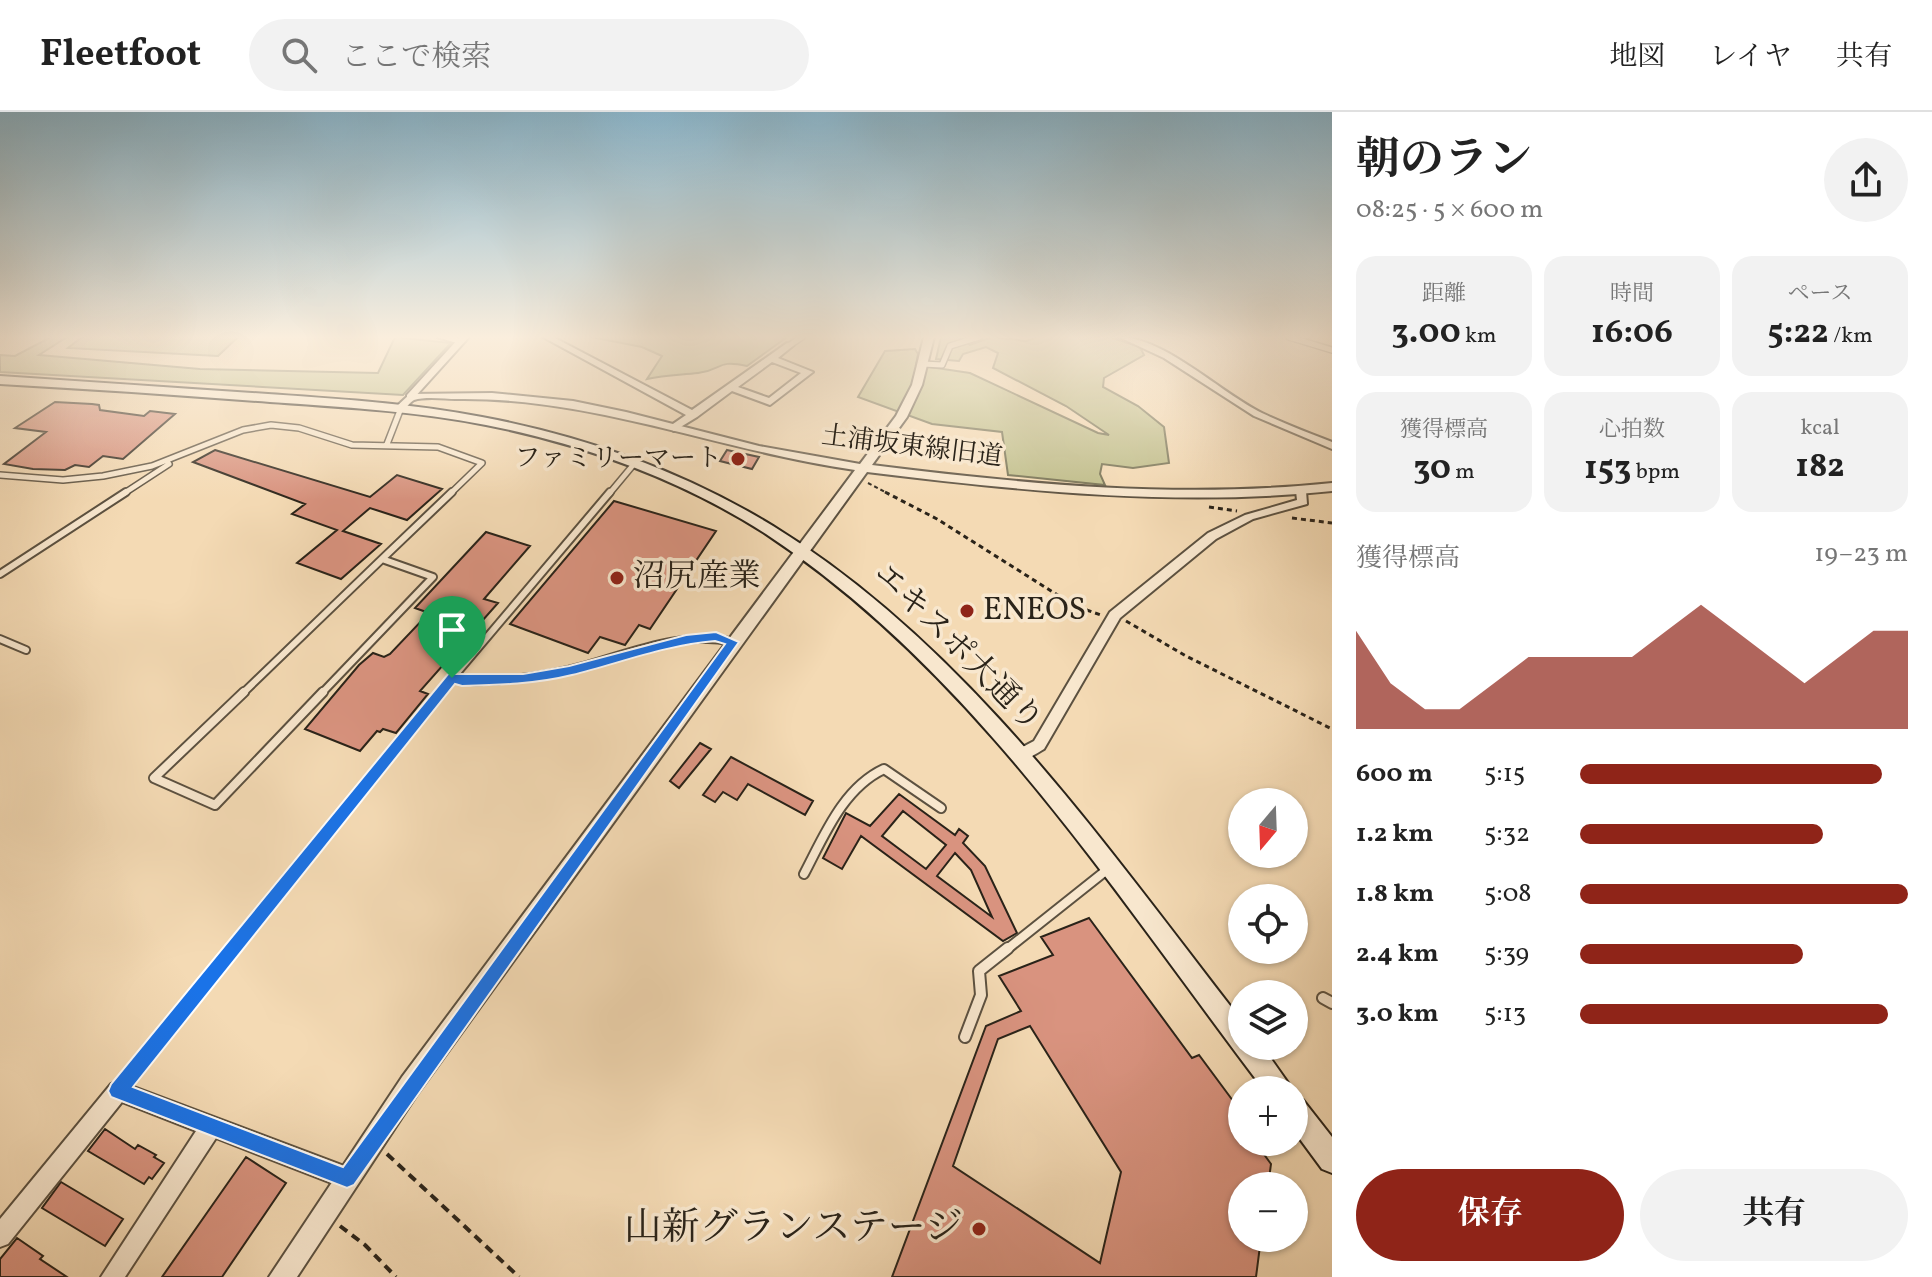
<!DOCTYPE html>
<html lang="ja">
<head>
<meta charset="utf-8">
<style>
  :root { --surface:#fff; --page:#f2f2f2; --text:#222; --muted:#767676; --line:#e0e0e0; --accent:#8f2418 }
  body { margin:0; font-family:Vollkorn,"Noto Serif JP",serif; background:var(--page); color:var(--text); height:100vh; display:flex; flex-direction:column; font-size:30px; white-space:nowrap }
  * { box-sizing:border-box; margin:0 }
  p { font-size:26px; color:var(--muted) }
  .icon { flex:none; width:44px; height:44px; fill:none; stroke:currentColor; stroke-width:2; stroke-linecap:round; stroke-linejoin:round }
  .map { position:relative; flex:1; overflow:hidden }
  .drawer { display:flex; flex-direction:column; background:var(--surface); width:600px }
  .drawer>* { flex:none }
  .needle { width:52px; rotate:199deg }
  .fabs { position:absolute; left:1228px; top:676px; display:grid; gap:16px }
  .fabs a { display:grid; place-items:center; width:80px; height:80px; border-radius:50%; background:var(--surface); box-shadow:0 2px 6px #0004; font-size:40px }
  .pin { position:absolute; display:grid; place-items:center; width:68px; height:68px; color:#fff; margin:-82px -34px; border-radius:50% 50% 50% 0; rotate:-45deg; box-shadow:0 0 8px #0007 }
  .pin .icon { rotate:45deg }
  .round { display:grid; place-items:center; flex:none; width:84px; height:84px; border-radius:42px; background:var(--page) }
  .head { display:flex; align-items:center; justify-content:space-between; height:136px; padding:0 24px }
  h1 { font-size:44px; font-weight:700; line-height:60px }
  .stats { display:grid; grid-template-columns:repeat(3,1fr); gap:12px; height:136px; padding:8px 24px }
  .stats div { display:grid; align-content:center; border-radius:20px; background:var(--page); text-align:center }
  .stats b { font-size:34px; font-weight:700 }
  .stats small { font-size:22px; font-weight:400 }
  .stats p { font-size:22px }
  .chart { height:224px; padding:16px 24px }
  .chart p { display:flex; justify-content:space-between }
  .chart svg { width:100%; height:144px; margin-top:8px; fill:var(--accent); opacity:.7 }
  .primary-button { display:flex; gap:16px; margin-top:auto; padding:16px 24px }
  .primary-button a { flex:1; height:92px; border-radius:48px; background:var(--accent); color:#fff; font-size:32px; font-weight:700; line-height:92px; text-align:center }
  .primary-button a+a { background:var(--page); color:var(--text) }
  ul { padding:0 24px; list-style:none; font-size:26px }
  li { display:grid; grid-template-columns:128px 96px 1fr; align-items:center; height:60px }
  li i { height:20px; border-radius:10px; background:var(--accent) }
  header { display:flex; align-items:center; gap:48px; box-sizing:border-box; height:112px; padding:0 40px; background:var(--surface); border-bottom:2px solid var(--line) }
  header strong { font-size:38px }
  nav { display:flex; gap:44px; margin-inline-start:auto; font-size:28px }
  .search { width:560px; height:72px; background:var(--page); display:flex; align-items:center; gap:20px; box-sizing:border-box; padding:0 28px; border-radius:44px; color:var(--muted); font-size:30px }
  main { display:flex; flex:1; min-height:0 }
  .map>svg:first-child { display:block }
  .green { fill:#bfbe8a; stroke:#747052; stroke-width:2 }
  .building { fill:#d9937f; stroke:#2a2319; stroke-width:2; fill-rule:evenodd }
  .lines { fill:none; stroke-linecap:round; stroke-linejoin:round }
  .service-far3-casing { stroke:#5c5140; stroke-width:8 }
  .service-far2-casing { stroke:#5c5140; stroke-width:10 }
  .service-far1-casing { stroke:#5c5140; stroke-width:12 }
  .service-casing { stroke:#5c5140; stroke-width:14 }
  .minor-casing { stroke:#5c5140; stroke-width:4 }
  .tertiary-casing { stroke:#5c5140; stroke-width:4 }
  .secondary-casing { stroke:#2a2319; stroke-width:4 }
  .path-far2 { stroke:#2a2319; stroke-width:2; stroke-dasharray:4 3; stroke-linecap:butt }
  .path-far1 { stroke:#2a2319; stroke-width:3; stroke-dasharray:5 4; stroke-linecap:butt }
  .path { stroke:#2a2319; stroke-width:4; stroke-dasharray:9 6; stroke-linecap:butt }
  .service-far3 { stroke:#f8e7ce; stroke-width:5 }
  .service-far2 { stroke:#f8e7ce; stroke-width:6 }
  .service-far1 { stroke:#f8e7ce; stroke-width:8 }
  .service { stroke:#f8e7ce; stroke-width:10 }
  .minor { fill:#f8e7ce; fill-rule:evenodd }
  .tertiary { fill:#f8e7ce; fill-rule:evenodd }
  .secondary { fill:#f8e7ce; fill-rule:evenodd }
  .route { fill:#1a73e8; stroke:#fff; stroke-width:2; fill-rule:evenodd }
  .poi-dot { fill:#8f2418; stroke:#f8e7ce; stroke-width:3 }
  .labels { text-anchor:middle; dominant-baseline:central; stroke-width:7; stroke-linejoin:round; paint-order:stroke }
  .far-street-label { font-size:26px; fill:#2a2319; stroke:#f8e7ce }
  .far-poi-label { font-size:26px; fill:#2a2319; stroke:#f8e7ce; text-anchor:end }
  .poi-label { font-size:32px; fill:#2a2319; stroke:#f8e7ce; text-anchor:start }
  .street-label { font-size:32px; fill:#2a2319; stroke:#f8e7ce }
  .near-poi-label { font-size:38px; fill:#2a2319; stroke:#f8e7ce; text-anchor:end }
</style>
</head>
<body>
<header>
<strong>Fleetfoot</strong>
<div class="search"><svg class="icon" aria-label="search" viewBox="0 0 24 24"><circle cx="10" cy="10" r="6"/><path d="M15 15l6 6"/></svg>ここで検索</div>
<nav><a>地図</a><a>レイヤ</a><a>共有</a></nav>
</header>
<main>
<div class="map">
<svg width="1332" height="1165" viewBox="0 0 1332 1165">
  <rect width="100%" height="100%" fill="#f4dab4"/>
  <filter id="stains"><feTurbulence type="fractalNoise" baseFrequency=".0025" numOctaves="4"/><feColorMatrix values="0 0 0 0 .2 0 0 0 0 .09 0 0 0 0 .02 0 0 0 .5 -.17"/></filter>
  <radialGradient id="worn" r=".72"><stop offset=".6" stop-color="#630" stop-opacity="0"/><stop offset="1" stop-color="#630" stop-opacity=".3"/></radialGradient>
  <path class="green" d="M51,225H67L39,243L200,257L378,261L395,225L451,231L403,283L0,260V243L15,244Z
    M82,225H238L218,244L68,236Z
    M591,225H590H787L747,254C716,247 723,258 698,261C680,263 665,263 647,267L662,244L642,235Z
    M941,225H959L970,233L992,225L1026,229L1038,225H1110L1140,235L1144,243L1104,266L1103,275L1138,294L1164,315L1169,351L1133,356L1102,352L1100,362L1105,373L1008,363L1002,320L932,312L858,285L885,239L915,237L918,242L916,253L970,261L1098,321L1109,323L1066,294L993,256L998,241L986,235L963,242L959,249L936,247Z"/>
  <path class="building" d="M55,290L92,292L99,293L100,298L144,304L150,299L175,302L123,347L103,344L89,355L75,353L65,358L33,357L4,352L46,320L15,316Z
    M215,338L370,385L397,363L442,377L407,408L370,396L343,419L381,432L341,467L297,451L337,418L292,402L305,392L193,350Z
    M727,338L759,345L752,357L720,349Z
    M614,389L716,419L650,517L639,513L625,533L600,525L588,541L510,512Z
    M486,420L530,434L484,487L498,491L420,579L428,582L396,621L383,617L380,620L377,619L360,639L305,617L359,553L373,541L384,545L390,542L429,501L415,496Z
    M700,631L711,637L679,676L670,669Z
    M731,645L813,689L805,703L748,672L737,688L723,680L715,690L703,683Z
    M899,682L955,723L959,717L968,724L963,731L985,754L1017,821L1003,829L861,724L842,757L823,746L846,701L870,714ZM903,699L946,733L926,757L882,724ZM955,741L971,758L992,805L937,764Z
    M1089,806L1192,946L1199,943L1242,1001V1030H1255L1271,1052L1268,1074H1242V1126H1261L1256,1165H892L986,914L1021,899L999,864L1053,843L1041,825ZM1030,914L1121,1060L1100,1151L953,1054L998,927Z
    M105,1017L135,1037L138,1033L156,1043L154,1045L164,1051L152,1067L149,1065L144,1072L88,1039Z
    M246,1045L286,1071L222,1165H162Z
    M61,1070L123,1107L105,1134L42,1096Z
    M17,1126L43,1144L40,1147L67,1165H0V1147Z"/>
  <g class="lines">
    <defs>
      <path id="service-far3" d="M1289,225L1332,238
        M790,233L802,225
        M923,252L942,253L950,234L979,225
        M387,332L401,296
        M0,363L63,368L103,364L152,354L243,318L271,313L299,316L352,333L438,335L482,351L450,382
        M123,382L169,352
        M609,382L634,352"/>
      <path id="service-far2" d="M382,447L452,380
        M0,462L126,380
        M0,527L26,538
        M452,566C468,571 485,569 501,568C531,566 559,561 587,553C636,539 682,519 733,530
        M242,582L382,447
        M321,582L433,465L382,447
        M439,582L610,380"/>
      <path id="service-far1" d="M244,580L154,666L215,693L323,580
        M804,762C824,724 843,676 884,657L941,696
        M232,838L441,580
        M1006,838L1108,757"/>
      <path id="service" d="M1323,886L1332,891
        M965,925L981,883L979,859L1008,836
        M119,977L233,836"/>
      <path id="minor" d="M460,225H469L413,287H407V283Z
        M543,225H553L692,298L787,231L794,233L778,246L813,260L770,293L732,279L697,305L674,319L669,316L670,314L686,303ZM772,250L801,261L769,286L738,275Z
        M1119,225C1164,225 1221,281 1262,301C1285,312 1309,321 1332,330V337L1254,304L1164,246Z
        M1301,376L1306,379L1307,392L1253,407L1216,427L1120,506L1044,637C1035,642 1023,652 1013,648L1011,644L1013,640L1034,629L1110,500L1208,421L1245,403L1297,388L1296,379Z
        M118,969L355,1058L358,1066L355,1074L347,1077L216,1026L125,1165H101L196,1019L122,990L8,1132L0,1135V1107L111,972Z"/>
      <path id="tertiary" d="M437,225H455L465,229L460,232Z
        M924,225H934L922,273L907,305L872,353C1024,372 1179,387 1332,371V379C1177,395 1021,379 867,360L418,981L297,1165H269L402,965L855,358C721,339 594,285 457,287C445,287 426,284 414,288C410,290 406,297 401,299L397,298V294L410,282L492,281L573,289L626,300L759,334L860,352L896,304L912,273Z"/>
      <path id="secondary" d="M0,264C89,270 178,276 268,282C339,287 411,291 482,305C584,324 685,360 773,414C968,534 1104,732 1242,909V934H1262L1293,978H1264C1115,782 975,560 766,422C682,368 583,332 486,313C415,299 342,295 270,290C180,283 90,277 0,272Z
        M1294,984L1303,988L1332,1025V1061L1322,1057L1294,1019Z"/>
    </defs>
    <use href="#service-far3" class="service-far3-casing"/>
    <use href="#service-far2" class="service-far2-casing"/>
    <use href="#service-far1" class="service-far1-casing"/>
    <use href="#service" class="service-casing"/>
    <use href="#minor" class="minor-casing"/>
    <use href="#tertiary" class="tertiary-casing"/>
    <use href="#secondary" class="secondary-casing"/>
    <path class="path-far2" d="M868,371L889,382"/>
    <path class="path-far1" d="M885,380L937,407L1075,494L1101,503
      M1209,395L1237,399
      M1292,406L1332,411
      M1126,509L1186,544L1332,617"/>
    <path class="path" d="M387,1042L519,1165
      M340,1114L365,1133L396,1165"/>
    <use href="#service-far3" class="service-far3"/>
    <use href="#service-far2" class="service-far2"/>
    <use href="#service-far1" class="service-far1"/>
    <use href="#service" class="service"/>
    <use href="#minor" class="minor"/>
    <use href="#tertiary" class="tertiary"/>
    <use href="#secondary" class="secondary"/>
  </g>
  <linearGradient id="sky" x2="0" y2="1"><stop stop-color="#8ab7ce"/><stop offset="0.58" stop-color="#faeedd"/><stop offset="1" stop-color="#faeedd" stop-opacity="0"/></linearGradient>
  <rect width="1332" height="388" fill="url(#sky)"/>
  <path class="route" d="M716,520L739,530L354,1073L347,1076L111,985L108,979L111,972L448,562H523L569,554L686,523ZM715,529L725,532L343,1055L133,975L455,572L462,574C499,573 536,572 572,563C620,551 666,533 715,529Z"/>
  <g class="poi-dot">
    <circle cx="738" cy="347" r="8"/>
    <circle cx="617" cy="466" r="8"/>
    <circle cx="967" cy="499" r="8"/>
    <circle cx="979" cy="1117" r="8"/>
  </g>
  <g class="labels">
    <g class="far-street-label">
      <text transform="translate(912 335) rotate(7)">土浦坂東線旧道</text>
    </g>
    <g class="far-poi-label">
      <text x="722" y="347">ファミリーマート</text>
    </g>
    <g class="poi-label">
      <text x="633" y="466">沼尻産業</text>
      <text x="983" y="499">ENEOS</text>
    </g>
    <g class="street-label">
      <text transform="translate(957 536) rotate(45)">エキスポ大通り</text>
    </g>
    <g class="near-poi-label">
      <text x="963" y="1117">山新グランステージ</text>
    </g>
  </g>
  <rect width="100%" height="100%" filter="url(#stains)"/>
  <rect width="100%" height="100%" fill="url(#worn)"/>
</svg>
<div class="fabs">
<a><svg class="needle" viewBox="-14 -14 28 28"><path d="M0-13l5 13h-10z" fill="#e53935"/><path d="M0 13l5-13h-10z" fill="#767676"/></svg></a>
<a><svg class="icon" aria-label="locate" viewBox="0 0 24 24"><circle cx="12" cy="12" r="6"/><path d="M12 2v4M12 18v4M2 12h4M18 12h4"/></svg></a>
<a><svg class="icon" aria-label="layers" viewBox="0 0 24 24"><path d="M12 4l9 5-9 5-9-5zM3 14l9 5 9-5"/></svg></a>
<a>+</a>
<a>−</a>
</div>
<div class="pin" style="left:452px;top:566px;background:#1e9e55"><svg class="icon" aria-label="arrive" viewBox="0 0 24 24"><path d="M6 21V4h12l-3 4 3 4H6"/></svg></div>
</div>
<section class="drawer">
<div class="head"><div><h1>朝のラン</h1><p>08:25 · 5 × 600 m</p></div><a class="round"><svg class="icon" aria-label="share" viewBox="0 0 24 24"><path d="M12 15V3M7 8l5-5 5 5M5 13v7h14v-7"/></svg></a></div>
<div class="stats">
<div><p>距離</p><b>3.00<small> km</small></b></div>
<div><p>時間</p><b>16:06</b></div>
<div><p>ペース</p><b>5:22<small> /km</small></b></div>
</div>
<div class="stats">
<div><p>獲得標高</p><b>30<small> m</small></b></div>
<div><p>心拍数</p><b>153<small> bpm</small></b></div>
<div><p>kcal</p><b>182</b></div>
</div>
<div class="chart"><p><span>獲得標高</span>19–23 m</p>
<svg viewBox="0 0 160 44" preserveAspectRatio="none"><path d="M0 44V14L10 30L20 38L30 38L40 30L50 22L60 22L70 22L80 22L90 14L100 6L110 14L120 22L130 30L140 22L150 14L160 14V44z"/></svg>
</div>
<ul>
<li><b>600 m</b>5:15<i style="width:92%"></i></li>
<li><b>1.2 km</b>5:32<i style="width:74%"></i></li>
<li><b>1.8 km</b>5:08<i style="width:100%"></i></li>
<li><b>2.4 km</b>5:39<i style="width:68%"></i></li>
<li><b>3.0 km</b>5:13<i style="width:94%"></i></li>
</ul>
<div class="primary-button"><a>保存</a><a>共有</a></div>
</section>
</main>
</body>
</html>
